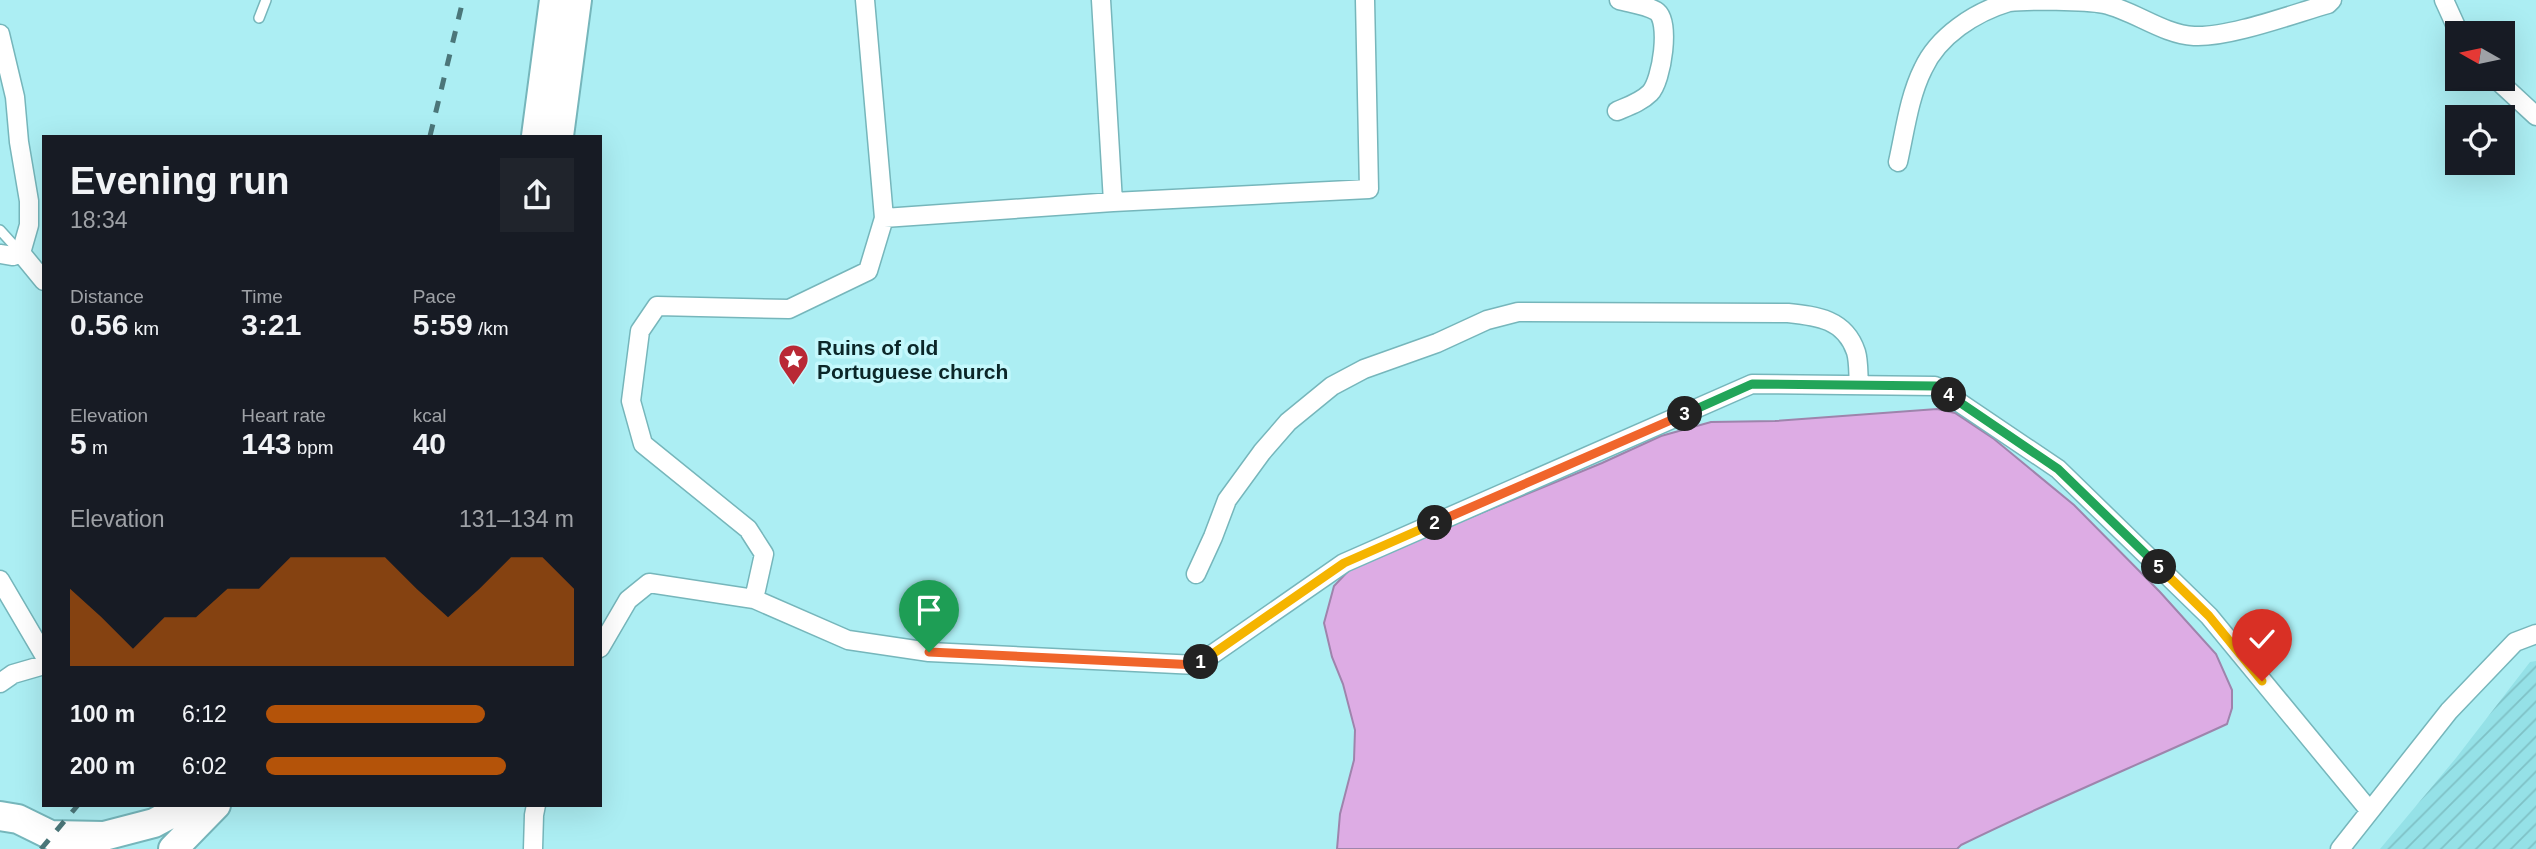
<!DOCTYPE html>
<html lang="en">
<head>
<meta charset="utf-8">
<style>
  :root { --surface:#171b24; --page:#20242c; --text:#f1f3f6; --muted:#9ea1a6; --accent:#b45309 }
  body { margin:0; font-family:Helvetica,sans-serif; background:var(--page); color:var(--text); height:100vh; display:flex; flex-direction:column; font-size:26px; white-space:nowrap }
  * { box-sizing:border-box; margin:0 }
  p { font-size:23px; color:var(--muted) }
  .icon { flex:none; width:38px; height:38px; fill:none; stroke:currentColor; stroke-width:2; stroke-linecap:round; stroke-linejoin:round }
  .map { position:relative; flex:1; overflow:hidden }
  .details { position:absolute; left:42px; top:135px; width:560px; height:672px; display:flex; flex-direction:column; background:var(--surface); border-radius:0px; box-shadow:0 7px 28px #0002 }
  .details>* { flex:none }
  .needle { width:46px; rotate:279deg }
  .fabs { position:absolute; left:2445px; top:21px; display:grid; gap:14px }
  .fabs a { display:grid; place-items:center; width:70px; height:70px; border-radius:0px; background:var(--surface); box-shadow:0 7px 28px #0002; font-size:35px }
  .pin { position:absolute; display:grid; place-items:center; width:60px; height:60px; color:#fff; margin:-72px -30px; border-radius:50% 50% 50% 0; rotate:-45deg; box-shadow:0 0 7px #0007 }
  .pin .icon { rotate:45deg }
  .km { position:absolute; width:35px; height:35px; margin:-18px; border-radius:50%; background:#222; color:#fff; font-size:19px; line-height:35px; text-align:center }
  .round { display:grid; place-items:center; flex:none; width:74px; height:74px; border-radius:0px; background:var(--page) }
  .summary { display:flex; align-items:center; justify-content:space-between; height:119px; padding:0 28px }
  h1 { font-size:38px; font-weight:800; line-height:52px }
  .stats { display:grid; grid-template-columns:repeat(3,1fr); gap:10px; height:119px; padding:7px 28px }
  .stats div { display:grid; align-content:center }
  .stats b { font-size:30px; font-weight:800 }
  .stats small { font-size:19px; font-weight:400 }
  .stats p { font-size:19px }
  .chart { height:196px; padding:14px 28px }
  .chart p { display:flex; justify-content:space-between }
  .chart svg { width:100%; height:126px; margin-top:7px; fill:var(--accent); opacity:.7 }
  ul { padding:0 28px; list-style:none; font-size:23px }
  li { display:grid; grid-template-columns:112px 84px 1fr; align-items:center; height:52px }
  li i { height:18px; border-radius:9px; background:var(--accent) }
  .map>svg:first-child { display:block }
  .industrial { fill:url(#industrial-furrows) }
  .water { fill:#ddace4; stroke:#9e84ac; stroke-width:2 }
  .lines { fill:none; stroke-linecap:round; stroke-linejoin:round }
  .service-casing { stroke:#76b6bb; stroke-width:12 }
  .minor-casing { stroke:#76b6bb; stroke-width:21 }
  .primary-casing { stroke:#76b6bb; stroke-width:32 }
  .service { stroke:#fff; stroke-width:9 }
  .minor { stroke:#fff; stroke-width:18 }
  .primary { stroke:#fff; stroke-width:28 }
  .rail { stroke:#4b7679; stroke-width:5; stroke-dasharray:12 12; stroke-linecap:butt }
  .split-1-casing { stroke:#fff; stroke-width:14 }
  .split-2-casing { stroke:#fff; stroke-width:14 }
  .split-3-casing { stroke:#fff; stroke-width:14 }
  .split-4-casing { stroke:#fff; stroke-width:14 }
  .split-5-casing { stroke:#fff; stroke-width:14 }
  .split-6-casing { stroke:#fff; stroke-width:14 }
  .split-1 { stroke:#f0652b; stroke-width:9 }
  .split-2 { stroke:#f5b400; stroke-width:9 }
  .split-3 { stroke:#f0652b; stroke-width:9 }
  .split-4 { stroke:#22a559; stroke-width:9 }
  .split-5 { stroke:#22a559; stroke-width:9 }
  .split-6 { stroke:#f5b400; stroke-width:9 }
  .labels { text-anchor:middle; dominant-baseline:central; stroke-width:7; stroke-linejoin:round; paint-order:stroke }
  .poi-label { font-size:21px; font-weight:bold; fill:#0b2628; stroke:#c4f8fc; text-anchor:start }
</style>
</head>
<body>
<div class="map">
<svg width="2536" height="849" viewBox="0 0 2536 849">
  <defs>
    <pattern id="industrial-furrows" width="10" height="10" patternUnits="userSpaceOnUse" patternTransform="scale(1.75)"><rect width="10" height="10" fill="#95e1e7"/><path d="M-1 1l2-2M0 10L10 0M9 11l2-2" fill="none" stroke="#7fc1c6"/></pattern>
  </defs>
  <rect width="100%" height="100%" fill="#aceef3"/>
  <path class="industrial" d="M2536,661V849H2380L2456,758L2530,662Z"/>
  <path class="water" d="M1937,409L1955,413L1994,439L2074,505L2160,592L2216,654L2232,690V708L2227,724C2138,765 2048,802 1961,845L1957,849H1337L1340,814L1354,760L1355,730L1343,684L1332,657L1324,623L1334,586L1353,566L1602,463L1661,436L1711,422L1775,421Z"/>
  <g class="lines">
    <defs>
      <path id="service" d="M259,18L266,0
        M0,230L20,252"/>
      <path id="minor" d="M1101,0L1113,202
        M2444,0L2459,33
        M0,34L15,97L19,142L29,201V225L21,253
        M2496,79L2536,116
        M1617,111C1629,106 1641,102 1650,93C1662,81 1671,20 1656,11C1646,5 1630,3 1619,0
        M1898,162C1905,131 1909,97 1923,69C1938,36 1975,12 2009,2C2027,0 2085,0 2104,4C2135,11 2162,34 2194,36C2228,38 2293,14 2328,4L2332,0
        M884,218L1113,202L1369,189L1365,0
        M0,254L13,256L21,253L44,281
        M1196,574L1213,537L1227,500L1262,452L1288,422L1332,386L1364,369L1437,343L1487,320L1518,312L1788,313C1817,316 1845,319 1856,352C1859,362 1858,375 1859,385
        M0,580L44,655
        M754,599L764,554L748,529L643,444L631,401L640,331L657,306L789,309L868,271L884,218L865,0
        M600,648L628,600L649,583L754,599L848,640L929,652L1197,665L1344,563L1752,384L1935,386L2058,469L2209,616L2369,810
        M0,683L13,674L44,665
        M533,849L534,815L536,805
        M2340,849L2449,711L2515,642L2536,634"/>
      <path id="primary" d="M536,136L554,0
        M559,136L577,0
        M0,816L18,819L69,844
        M52,835L104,836L154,823L182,808
        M173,849L216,805"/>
    </defs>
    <use href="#service" class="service-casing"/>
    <use href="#minor" class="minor-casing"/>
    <use href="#primary" class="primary-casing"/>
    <use href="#service" class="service"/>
    <use href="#minor" class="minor"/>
    <use href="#primary" class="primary"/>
    <path class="rail" d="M430,136L463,0
      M41,849L78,805"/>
  </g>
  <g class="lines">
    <defs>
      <path id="split-1" d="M929,652L1197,665L1201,662"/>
      <path id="split-2" d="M1201,662L1344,563L1435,523"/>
      <path id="split-3" d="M1435,523L1685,414"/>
      <path id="split-4" d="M1685,414L1752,384L1936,386L1949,395"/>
      <path id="split-5" d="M1949,395L2058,469L2159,567"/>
      <path id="split-6" d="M2159,567L2209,616L2262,681"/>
    </defs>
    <use href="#split-1" class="split-1-casing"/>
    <use href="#split-2" class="split-2-casing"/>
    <use href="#split-3" class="split-3-casing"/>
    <use href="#split-4" class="split-4-casing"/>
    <use href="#split-5" class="split-5-casing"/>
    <use href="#split-6" class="split-6-casing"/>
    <use href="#split-1" class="split-1"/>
    <use href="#split-2" class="split-2"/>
    <use href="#split-3" class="split-3"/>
    <use href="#split-4" class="split-4"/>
    <use href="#split-5" class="split-5"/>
    <use href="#split-6" class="split-6"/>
  </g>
  <defs>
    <symbol id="sight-pin" viewBox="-11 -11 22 30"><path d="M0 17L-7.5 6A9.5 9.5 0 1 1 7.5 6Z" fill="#b92935" stroke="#c4f8fc"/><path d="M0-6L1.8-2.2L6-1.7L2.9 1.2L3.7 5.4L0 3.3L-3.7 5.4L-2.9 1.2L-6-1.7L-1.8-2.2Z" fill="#fff"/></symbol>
  </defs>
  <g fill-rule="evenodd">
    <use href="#sight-pin" x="776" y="342" width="35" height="47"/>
  </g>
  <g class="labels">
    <g class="poi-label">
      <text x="817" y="347">Ruins of old<tspan x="817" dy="24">Portuguese church</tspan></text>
    </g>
  </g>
</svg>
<div class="fabs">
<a><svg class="needle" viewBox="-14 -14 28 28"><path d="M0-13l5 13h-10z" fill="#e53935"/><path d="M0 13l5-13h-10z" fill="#9ea1a6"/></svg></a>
<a><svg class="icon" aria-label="locate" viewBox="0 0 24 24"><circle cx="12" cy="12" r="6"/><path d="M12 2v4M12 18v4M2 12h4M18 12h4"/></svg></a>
</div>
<div class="pin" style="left:929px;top:652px;background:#1e9e55"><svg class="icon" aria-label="arrive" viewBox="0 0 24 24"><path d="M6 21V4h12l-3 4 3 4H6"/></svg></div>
<div class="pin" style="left:2262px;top:681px;background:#d93025"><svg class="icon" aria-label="check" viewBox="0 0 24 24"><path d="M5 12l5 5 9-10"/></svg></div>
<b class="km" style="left:1201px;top:662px">1</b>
<b class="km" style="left:1435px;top:523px">2</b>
<b class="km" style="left:1685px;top:414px">3</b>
<b class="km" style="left:1949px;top:395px">4</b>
<b class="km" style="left:2159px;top:567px">5</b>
<section class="details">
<div class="summary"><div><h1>Evening run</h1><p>18:34</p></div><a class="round"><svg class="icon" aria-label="share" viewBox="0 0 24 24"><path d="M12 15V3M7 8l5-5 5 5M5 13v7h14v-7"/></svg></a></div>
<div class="stats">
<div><p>Distance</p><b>0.56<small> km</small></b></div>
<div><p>Time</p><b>3:21</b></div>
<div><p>Pace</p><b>5:59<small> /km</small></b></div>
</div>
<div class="stats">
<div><p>Elevation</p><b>5<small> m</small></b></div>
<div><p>Heart rate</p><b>143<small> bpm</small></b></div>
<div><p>kcal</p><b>40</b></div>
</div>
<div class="chart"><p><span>Elevation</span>131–134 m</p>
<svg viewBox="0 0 160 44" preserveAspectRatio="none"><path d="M0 44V17L10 27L20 38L30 27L40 27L50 17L60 17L70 6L80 6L90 6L100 6L110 17L120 27L130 17L140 6L150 6L160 17V44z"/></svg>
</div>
<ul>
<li><b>100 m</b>6:12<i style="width:71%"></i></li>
<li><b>200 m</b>6:02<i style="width:78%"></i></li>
</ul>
</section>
</div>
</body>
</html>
